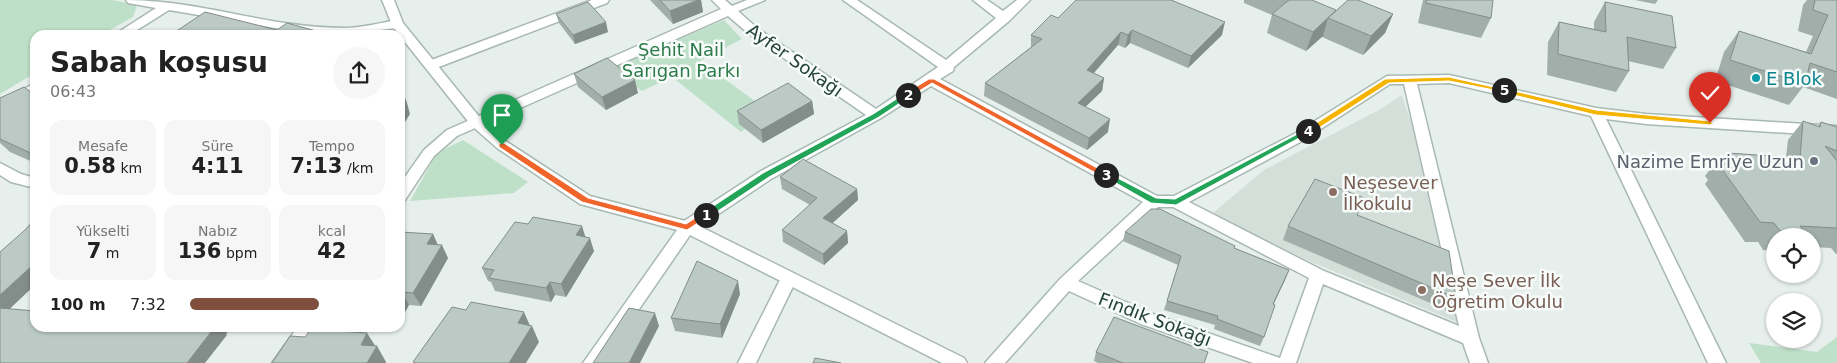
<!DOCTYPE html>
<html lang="tr">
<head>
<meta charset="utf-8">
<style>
  :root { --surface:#fff; --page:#f6f6f6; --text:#222; --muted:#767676; --accent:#804e3d }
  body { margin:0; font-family:"DejaVu Sans",sans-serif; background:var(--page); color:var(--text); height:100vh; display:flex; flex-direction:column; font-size:19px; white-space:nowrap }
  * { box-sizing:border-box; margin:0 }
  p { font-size:16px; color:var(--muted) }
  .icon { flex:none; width:28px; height:28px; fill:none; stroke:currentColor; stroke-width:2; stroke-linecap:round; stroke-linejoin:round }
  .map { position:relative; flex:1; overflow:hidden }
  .side { position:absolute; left:30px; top:30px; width:375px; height:302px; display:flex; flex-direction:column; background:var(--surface); border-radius:15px; box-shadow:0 1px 4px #0004 }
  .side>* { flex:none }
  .buttons { position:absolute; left:1766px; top:228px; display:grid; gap:10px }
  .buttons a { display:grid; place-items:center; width:55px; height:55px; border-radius:50%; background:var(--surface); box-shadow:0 1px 4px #0004; font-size:25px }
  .pin { position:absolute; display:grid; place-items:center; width:42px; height:42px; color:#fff; margin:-51px -21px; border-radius:50% 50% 50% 0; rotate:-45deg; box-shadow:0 0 5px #0007 }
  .pin .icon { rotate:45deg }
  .km { position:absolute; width:25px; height:25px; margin:-12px; border-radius:50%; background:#222; color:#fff; font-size:14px; line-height:25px; text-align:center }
  .round { display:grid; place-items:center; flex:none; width:52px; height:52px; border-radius:26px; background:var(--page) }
  .summary { display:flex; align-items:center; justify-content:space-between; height:85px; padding:0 20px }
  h1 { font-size:28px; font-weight:700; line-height:38px }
  .metrics { display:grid; grid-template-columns:repeat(3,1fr); gap:8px; height:85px; padding:5px 20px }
  .metrics div { display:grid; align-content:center; border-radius:12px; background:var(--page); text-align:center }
  .metrics b { font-size:21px; font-weight:700 }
  .metrics small { font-size:14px; font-weight:400 }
  .metrics p { font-size:14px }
  ul { padding:0 20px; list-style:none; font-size:16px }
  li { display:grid; grid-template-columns:80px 60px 1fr; align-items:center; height:38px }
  li i { height:12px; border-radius:6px; background:var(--accent) }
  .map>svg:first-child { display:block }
  .built { fill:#d4dfda }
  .green { fill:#bfe0c8 }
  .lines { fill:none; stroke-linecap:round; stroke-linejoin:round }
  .minor-casing { stroke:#a8b8b2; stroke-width:3 }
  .tertiary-casing { stroke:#a8b8b2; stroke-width:3 }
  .minor { fill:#fff; fill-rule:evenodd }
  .tertiary { fill:#fff; fill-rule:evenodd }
  .wall { fill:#a1aea9 }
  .shaded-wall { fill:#838d89 }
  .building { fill:#bbcac4; stroke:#838d89 }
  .split-1 { fill:#f0652b; stroke:#fff }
  .split-2 { fill:#22a559; stroke:#fff }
  .split-3 { fill:#f0652b; stroke:#fff }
  .split-4 { fill:#22a559; stroke:#fff }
  .split-5 { fill:#f5b400; stroke:#fff }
  .split-6 { fill:#f5b400; stroke:#fff }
  .culture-dot { fill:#0f9aa8; stroke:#f7fbf9; stroke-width:2 }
  .worship-dot { fill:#6b7280; stroke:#f7fbf9; stroke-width:2 }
  .education-dot { fill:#8d6e63; stroke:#f7fbf9; stroke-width:2 }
  .labels { text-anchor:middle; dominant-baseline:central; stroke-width:5; stroke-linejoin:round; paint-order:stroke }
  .park-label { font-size:18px; fill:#2d7a4b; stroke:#f7fbf9 }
  .street-label { font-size:18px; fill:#24423a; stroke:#f7fbf9 }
  .culture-label { font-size:18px; fill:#0d838f; stroke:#f7fbf9; text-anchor:start }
  .worship-label { font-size:18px; fill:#5b616d; stroke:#f7fbf9; text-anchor:end }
  .education-label { font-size:18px; fill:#785e54; stroke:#f7fbf9; text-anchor:start }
</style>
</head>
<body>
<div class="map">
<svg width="1837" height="363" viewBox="0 0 1837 363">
  <rect width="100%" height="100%" fill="#e6efeb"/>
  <path class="built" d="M1402,95L1411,122L1457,322L1309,261L1212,214L1264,170L1379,110Z"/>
  <path class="green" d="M0,0H112L137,5L133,17L101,35H35V73L0,94Z
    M724,20L742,39L700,61L770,112L741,132L672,77L642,91L610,68Z
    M463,140L528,182L514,193L410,201L437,153Z
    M1837,337V363H1761L1749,343L1817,352Z"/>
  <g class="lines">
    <defs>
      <path id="minor" d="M126,0C199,0 270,28 344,28C361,28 380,23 397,20L403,24L397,28L337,35L287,30L169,10L129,35H114L156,8L128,3Z
        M592,0H609L607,3L436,68L431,69L424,65L426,62Z
        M712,0H725L732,6L747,0H765L738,11L757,28L876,109L938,67L843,0H857L946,60L996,18L973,0H987L1003,11L1017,0H1030L1009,21L954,67L953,71L940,79L1157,196H1174L1294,134L1387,76L1449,75L1596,108L1646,114L1837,126V136L1646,124L1606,119L1726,363H1708L1591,116L1449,83L1417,84L1479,338L1488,363H1470L1463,343L1323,284L1296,363H1253L1141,324L1069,291L1005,363H985L1060,279L1143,202L931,86L881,118L771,179L693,231H681L679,227L681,223L761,171L866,115L749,34L728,16L457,136L434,156L405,200L400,201V184L424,150L447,130L721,9ZM1390,84H1404L1459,326L1324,271L1189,202L1304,140ZM1158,207H1173L1309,278L1280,358L1153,314L1078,281Z
        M35,83V93L0,112V102Z
        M0,163L21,174L35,178V188L11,182L0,175Z
        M789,272L795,274L797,278L756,363H738L783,274Z
        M297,328H315L291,363H272Z"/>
      <path id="tertiary" d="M382,0H394L403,23L481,119L507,142L590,196L693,223L964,358L967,363H942L690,235L602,363H583L677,230L580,204L497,148L471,125L393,27Z"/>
    </defs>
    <use href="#minor" class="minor-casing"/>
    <use href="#tertiary" class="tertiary-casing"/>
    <use href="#minor" class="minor"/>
    <use href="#tertiary" class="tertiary"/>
  </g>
  <path class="wall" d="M650,0H701L703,12L673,24Z
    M1244,0H1312L1336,11L1393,14L1385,33L1363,55L1322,37L1323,36L1306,51L1267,33L1272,15L1244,3Z
    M1423,0H1493L1491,18L1481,38L1418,23Z
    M1635,0H1658L1655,4Z
    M1807,0H1837V99L1803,87L1789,105L1715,81L1724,52L1739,31L1806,52L1813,36L1798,31L1803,5Z
    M1605,2L1676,48L1663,69L1628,61L1629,71L1616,92L1547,75L1548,42L1559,22L1594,29V22Z
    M556,14L608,32L575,44L559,23Z
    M1058,18L1222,35L1188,68L1130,43L1125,48L1118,45L1094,73L1104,78L1102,91L1085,107L1108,132L1087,150L984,96L985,83L1031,47V35Z
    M277,30L327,35H177L175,32Z
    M574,74L638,93L606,110L578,87Z
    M35,95V163L10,152L0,143V98Z
    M812,101L814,114L763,143L739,124L737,111Z
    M1803,121L1818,126L1821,122L1837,127V254H1836L1831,248L1812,247V236H1775V251L1763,250L1758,242H1745L1705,184L1708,180L1705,176L1719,157L1724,158L1728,153L1786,157L1788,140Z
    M780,177L857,189L858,200L832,223L847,231L848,243L824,265L783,242L782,230L810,205L782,189Z
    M1357,215L1456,298L1449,311L1283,240L1288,226Z
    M400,232L433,234L438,245L448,258L421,306L409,305L405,312H400Z
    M1125,232L1234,248L1289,270L1285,280L1273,304L1264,337L1260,346L1214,329L1215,325L1164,310L1178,265L1123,241Z
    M585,237L594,251L566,297L555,295L551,302L495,291L491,282L488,281L482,268Z
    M740,294L722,338L675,331L671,318Z
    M1096,352L1204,363H1098L1094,361Z"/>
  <path class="shaded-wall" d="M698,0H701L703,12L673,24L670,11Z
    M1336,10L1328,18L1323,36L1306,51L1313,32Z
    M1393,14L1385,33L1363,55L1371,36Z
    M606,22L608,32L575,44L573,35Z
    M1225,22L1222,35L1188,68L1191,56Z
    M1132,30L1130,43L1125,48L1128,35Z
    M1121,32L1118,45L1085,83L1087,70Z
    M1104,78L1102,91L1076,116L1078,103Z
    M635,80L638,93L606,110L602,97Z
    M402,90L407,103L410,114L400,130V108Z
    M812,101L814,114L763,143L761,130Z
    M1110,119L1108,132L1087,150L1089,138Z
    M857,189L858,200L825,230L823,218Z
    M582,226L586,239L576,235Z
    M847,231L848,243L824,265L823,254Z
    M433,234L439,248L427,244Z
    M590,238L594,251L566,297L561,284Z
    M442,245L448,258L421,306L413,293Z
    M35,263V285L0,318V295Z
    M1289,270L1285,280L1269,314L1273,304Z
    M738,281L740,294L722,338L720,324Z
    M550,282L555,295L551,302L546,288Z
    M402,292L409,305L405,312L400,304V295Z
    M524,312L531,328L532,326L539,342L526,363H509L518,323Z
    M655,313L659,326L640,363H629Z
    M214,328H231L226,334L227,335L205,363H187Z
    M367,333L376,347L377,346L386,362V363H367L361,345Z"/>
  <path class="building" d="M660,0H698L670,11Z
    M1076,0H1171L1225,22L1191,56L1132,30L1128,35L1121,32L1087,70L1104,78L1078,103L1110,119L1089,138L985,83L1042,39L1031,35L1051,15L1058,18Z
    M1289,0H1312L1336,10L1313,32L1272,14Z
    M1348,0H1358L1393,14L1371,36L1328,18Z
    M1427,0H1493L1491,18L1426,3Z
    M1815,0H1837V72L1810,63L1805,84L1730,60L1739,31L1811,54L1828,15L1813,10Z
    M588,2L606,22L573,35L556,14Z
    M1605,2L1672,16L1676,48L1627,37L1629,71L1558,54L1559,22L1606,32Z
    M205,12L277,30L287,23L327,34L325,35H186L175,32Z
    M607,58L635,80L602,97L574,74Z
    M788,83L812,101L761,130L737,111Z
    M24,87L35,95V155L0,139V98Z
    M400,88L402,90L404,101L400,108Z
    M1803,121L1820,127L1821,122L1837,127V151L1825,146L1837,161V228L1800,226L1805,232L1780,231L1774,223L1760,222L1719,165H1725L1719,157L1732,158L1728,153L1800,158Z
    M803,159L857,189L823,218L847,231L823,254L782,230L817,198L780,177Z
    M1315,179L1364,198L1357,215L1449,251L1456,298L1288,226Z
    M1151,209H1160L1235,246L1234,248L1289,270L1273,304L1275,305L1264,337L1217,319L1218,316L1167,301L1181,256L1125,232Z
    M533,217L582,226L576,235L590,238L561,284L550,282L546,288L489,278L494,270L482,268L515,222L528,224Z
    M35,219V263L0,295V252L25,230Z
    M400,232L433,234L427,244L442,245L413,293L402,292L400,295Z
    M697,261L738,281L720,324L671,318Z
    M471,302L524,312L518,323L532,326L509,363H417L413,362L452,307L466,310Z
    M0,308L35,311V328H214L187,363H0Z
    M629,308L655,313L629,363H593Z
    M1114,317L1208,352L1204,363H1123L1096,352Z
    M311,329L367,333L361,345L377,346L367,363H272L290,336L305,337Z
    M815,358L841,363H813Z"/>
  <path class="split-1" d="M499,143H504L588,198L686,224L703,213L710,215L687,230L582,202L499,147Z"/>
  <path class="split-2" d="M906,93L912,95L879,117L769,177L709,217H703V213L763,173L873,114Z"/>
  <path class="split-3" d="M929,79H934L1110,175L1103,177L932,83L911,96H906V93Z"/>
  <path class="split-4" d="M1305,130L1312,131L1176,205L1151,203L1102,175L1108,173L1156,198L1175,199Z"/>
  <path class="split-5" d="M1449,77L1507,90L1504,92L1449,81L1389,83L1311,133L1304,131L1385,79Z"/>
  <path class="split-6" d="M1501,88L1596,110L1710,121L1713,123L1710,125L1596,115L1501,92Z"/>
  <circle class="culture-dot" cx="1756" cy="78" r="5"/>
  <circle class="worship-dot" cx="1814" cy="161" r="5"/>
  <g class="education-dot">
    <circle cx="1333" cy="192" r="5"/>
    <circle cx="1422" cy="290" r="5"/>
  </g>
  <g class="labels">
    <g class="park-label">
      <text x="681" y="49">Şehit Nail<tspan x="681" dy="21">Sarıgan Parkı</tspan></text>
    </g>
    <g class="street-label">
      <text transform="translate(795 60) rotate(35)">Ayfer Sokağı</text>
      <text transform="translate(1155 319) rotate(21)">Fındık Sokağı</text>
    </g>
    <g class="culture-label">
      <text x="1766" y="78">E Blok</text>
    </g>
    <g class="worship-label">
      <text x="1804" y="161">Nazime Emriye Uzun</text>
    </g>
    <g class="education-label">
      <text x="1343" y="182">Neşesever<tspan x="1343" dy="21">İlkokulu</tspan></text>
      <text x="1432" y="280">Neşe Sever İlk<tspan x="1432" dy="21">Öğretim Okulu</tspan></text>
    </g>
  </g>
</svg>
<div class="buttons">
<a><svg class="icon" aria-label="locate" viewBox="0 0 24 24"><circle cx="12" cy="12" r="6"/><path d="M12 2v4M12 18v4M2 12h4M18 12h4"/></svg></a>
<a><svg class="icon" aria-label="layers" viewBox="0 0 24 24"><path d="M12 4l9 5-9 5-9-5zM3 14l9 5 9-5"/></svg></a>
</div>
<div class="pin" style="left:502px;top:145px;background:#1e9e55"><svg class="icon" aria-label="arrive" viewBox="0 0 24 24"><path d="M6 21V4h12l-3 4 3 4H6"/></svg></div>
<div class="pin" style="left:1710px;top:123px;background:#d93025"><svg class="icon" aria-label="check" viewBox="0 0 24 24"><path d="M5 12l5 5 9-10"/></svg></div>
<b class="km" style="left:706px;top:215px">1</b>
<b class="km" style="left:908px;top:95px">2</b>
<b class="km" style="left:1106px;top:175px">3</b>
<b class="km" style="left:1308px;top:131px">4</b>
<b class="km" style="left:1504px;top:90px">5</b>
<section class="side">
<div class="summary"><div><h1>Sabah koşusu</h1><p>06:43</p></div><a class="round"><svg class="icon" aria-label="share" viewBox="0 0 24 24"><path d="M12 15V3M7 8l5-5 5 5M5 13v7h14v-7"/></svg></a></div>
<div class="metrics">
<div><p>Mesafe</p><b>0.58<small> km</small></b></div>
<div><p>Süre</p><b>4:11</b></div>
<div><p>Tempo</p><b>7:13<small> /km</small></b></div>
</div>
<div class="metrics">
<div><p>Yükselti</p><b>7<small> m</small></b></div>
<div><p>Nabız</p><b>136<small> bpm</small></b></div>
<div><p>kcal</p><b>42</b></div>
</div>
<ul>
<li><b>100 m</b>7:32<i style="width:66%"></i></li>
</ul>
</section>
</div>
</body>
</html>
